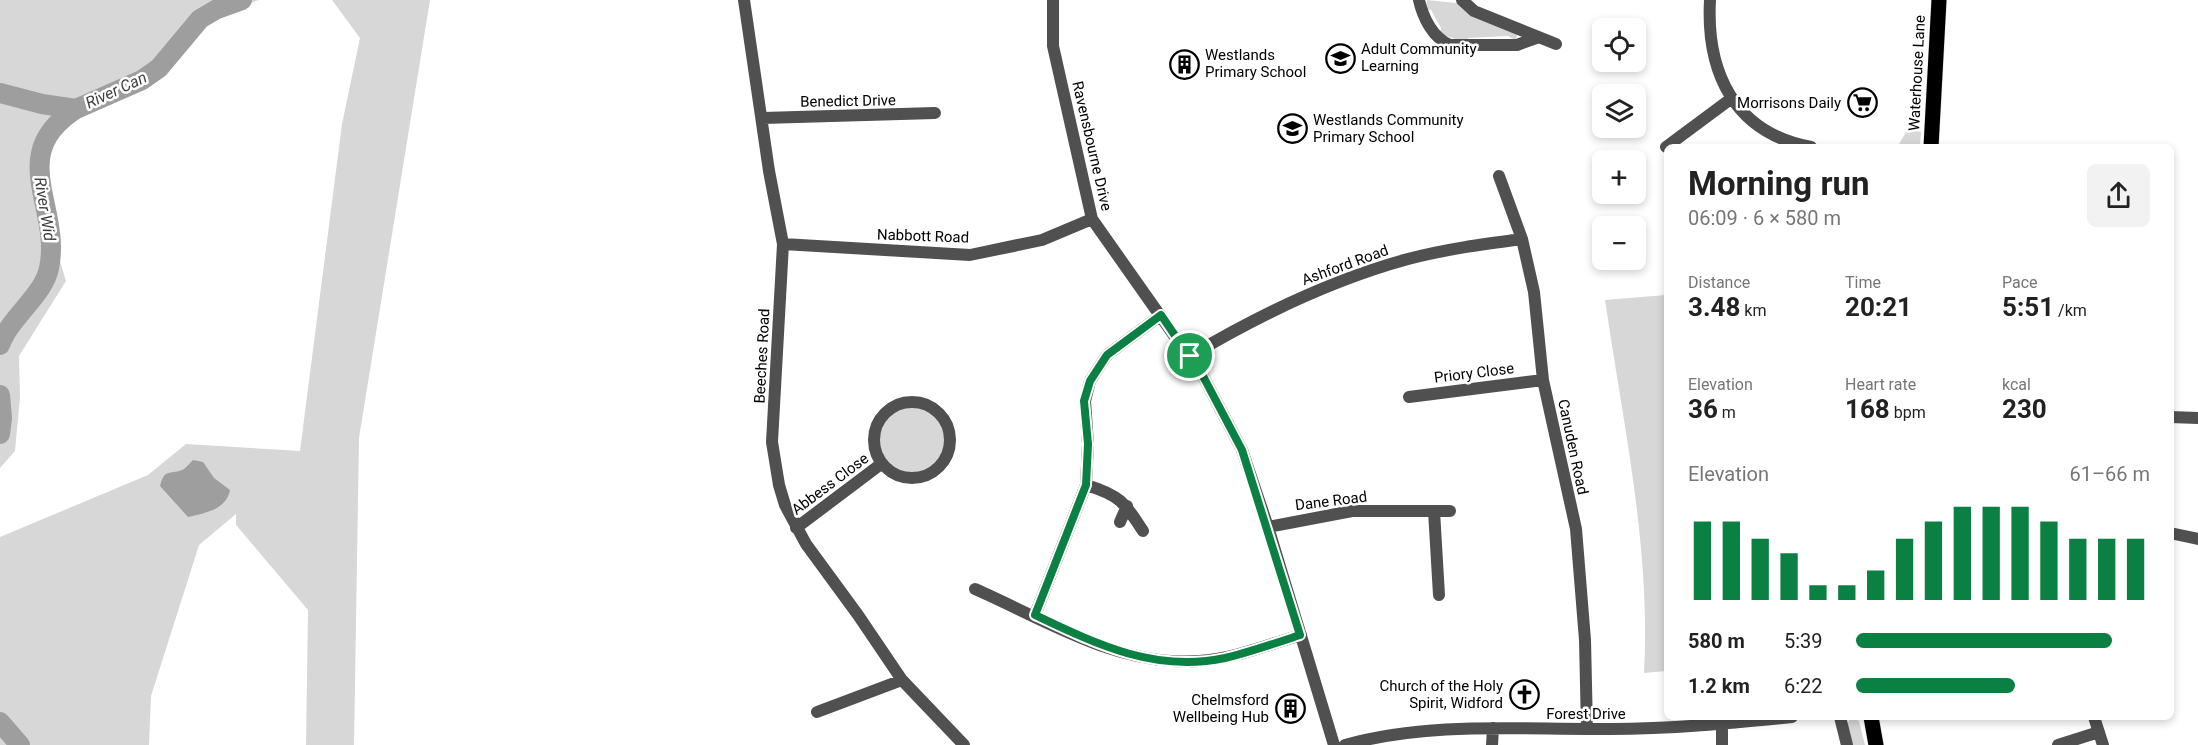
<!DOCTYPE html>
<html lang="en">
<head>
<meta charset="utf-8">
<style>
  :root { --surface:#fff; --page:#f2f2f2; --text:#222; --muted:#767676; --accent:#0b8043 }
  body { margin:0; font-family:Roboto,sans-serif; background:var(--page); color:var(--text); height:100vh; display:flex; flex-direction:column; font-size:22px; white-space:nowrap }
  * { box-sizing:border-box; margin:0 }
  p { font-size:20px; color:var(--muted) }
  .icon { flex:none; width:33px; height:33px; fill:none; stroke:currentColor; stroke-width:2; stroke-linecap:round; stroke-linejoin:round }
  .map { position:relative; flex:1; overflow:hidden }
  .sheet { position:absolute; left:1664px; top:144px; width:510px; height:576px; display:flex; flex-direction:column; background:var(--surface); border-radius:9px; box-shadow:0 3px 9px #0003 }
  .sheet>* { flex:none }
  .fabs { position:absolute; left:1592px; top:18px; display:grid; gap:12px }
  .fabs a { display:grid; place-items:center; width:54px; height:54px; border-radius:9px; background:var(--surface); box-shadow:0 3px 9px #0003; font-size:30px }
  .pin { position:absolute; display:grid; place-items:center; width:51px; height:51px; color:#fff; margin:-26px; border:3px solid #fff; border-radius:50%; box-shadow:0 2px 6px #0007 }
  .round { display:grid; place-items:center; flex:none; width:63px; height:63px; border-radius:9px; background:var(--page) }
  .overview { display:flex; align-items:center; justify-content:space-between; height:102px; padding:0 24px }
  h1 { font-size:33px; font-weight:700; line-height:45px }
  .metrics { display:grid; grid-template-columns:repeat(3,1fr); gap:9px; height:102px; padding:6px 24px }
  .metrics div { display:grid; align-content:center }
  .metrics b { font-size:26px; font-weight:700 }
  .metrics small { font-size:16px; font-weight:400 }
  .metrics p { font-size:16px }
  .chart { height:168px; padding:12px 24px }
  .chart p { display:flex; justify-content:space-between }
  .chart svg { width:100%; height:108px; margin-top:6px; stroke:var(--accent); stroke-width:6 }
  ul { padding:0 24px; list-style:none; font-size:20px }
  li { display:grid; grid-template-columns:96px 72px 1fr; align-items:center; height:45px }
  li i { height:15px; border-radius:8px; background:var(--accent) }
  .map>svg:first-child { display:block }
  .green { fill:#d7d7d7 }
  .water { fill:#9e9e9e }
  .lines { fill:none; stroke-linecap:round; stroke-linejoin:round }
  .river { stroke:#9e9e9e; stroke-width:20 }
  .primary-casing { stroke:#dbdbdb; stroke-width:16 }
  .street { stroke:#505050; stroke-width:12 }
  .primary { stroke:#000; stroke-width:15 }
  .route-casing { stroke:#fff; stroke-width:12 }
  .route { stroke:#0b8043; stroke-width:8 }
  .labels { text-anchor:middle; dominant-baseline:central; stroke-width:5; stroke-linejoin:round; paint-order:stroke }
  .poi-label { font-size:15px; fill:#000; stroke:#fff; text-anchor:start }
  .street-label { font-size:15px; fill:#000; stroke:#fff }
  .water-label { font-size:16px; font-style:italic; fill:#3f3f3f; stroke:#fff }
</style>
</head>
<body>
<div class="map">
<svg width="2198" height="745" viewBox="0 0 2198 745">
  <rect width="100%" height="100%" fill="#fff"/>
  <path class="green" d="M0,0H259C241,6 220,12 205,25C196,32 190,44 182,53C173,63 163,72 152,81C130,97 102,103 77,115C18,144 52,233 66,281L19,356L20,397L15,451L0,468Z
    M332,0H430L359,438L354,745H306L308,610L236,525V514L199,545L151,696L149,745H0V537L148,475L186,444L300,451L342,124L360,38Z
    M1427,0L1456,3L1518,34L1515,40L1508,36L1468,38L1465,42L1440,34L1441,28L1431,10L1426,9Z
    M1908,129L1921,132L1920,145L1899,144Z
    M1666,295V671L1644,673C1651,548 1623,423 1605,300Z
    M879 440a33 33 0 1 1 66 0a33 33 0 1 1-66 0Z
    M1851,717L1859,721L1865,745H1852L1847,724Z"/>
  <path class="water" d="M193,460L203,462L214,478L230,490C226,510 205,513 188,517L160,486C165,468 169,475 182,470C185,469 190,463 193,460Z"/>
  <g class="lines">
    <path class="river" d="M0,93L42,104L76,109L142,80L159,68L200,19L217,9L242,0
      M0,345C10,317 44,295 49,268C62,207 5,154 76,109
      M0,395L2,418L0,434
      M0,722L20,745"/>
    <defs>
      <path id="primary" d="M1931,147L1939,0
        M1871,717L1876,745"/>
    </defs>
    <use href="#primary" class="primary-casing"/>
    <path class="street" d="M744,0L769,171L783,244L772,442L779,485L785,505L806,544L858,615L902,680L964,745
      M1053,0V46L1092,219L1204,378L1242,450L1268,527L1334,745
      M1419,0C1423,18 1433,38 1450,45H1517L1536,38
      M1462,0L1474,11L1556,44
      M1710,0C1706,72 1734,133 1811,147
      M763,118L935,113
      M1666,147L1732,98
      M1499,176L1522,239L1534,292L1543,380L1576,529L1585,640L1587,729
      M783,244L970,255L1042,240L1092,219
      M1190,356C1259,315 1331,280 1408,259C1446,249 1484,244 1522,239
      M1409,397L1543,380
      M874 440a38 38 0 1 1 76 0a38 38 0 1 1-76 0Z
      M2170,417L2198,418
      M1086,485C1120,495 1125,503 1143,531
      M1434,511H1450
      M1120,522L1127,506
      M1268,527L1352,511H1434L1439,595
      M796,528L881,464
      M2170,533L2198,539
      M975,589C1046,620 1118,667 1199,661C1233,659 1267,645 1301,635
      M1035,615L1086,485L1088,444L1085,401L1090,381L1107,355L1161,315
      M817,712L902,680
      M1840,717L1847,745
      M2094,717L2103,745
      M1722,724V745
      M1345,745C1432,721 1521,730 1609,729C1671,729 1732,723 1792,717
      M1492,745L1493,728
      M2058,745L2099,732"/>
    <use href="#primary" class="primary"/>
  </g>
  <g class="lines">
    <defs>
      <path id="route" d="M1161,315L1204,378L1242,450L1300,635C1276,643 1250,652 1225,658C1155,673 1096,644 1035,615L1086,485L1088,444L1084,401L1090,381L1107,355Z"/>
    </defs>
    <use href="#route" class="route-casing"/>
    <use href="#route" class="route"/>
  </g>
  <defs>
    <symbol id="university-ring" viewBox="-11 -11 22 22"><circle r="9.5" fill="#fff" stroke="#000" stroke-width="1.5"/><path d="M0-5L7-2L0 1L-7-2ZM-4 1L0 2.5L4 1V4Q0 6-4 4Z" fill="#000"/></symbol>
    <symbol id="building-ring" viewBox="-11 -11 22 22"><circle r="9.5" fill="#fff" stroke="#000" stroke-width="1.5"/><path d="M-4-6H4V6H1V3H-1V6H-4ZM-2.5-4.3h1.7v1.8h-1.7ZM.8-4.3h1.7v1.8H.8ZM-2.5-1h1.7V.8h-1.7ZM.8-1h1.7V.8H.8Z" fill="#000"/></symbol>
    <symbol id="supermarket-ring" viewBox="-11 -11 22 22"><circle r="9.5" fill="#fff" stroke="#000" stroke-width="1.5"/><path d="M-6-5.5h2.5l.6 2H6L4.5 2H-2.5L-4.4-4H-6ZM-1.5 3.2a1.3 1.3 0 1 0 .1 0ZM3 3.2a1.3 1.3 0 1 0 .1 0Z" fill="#000"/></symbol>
    <symbol id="school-ring" viewBox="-11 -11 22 22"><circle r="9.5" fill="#fff" stroke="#000" stroke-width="1.5"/><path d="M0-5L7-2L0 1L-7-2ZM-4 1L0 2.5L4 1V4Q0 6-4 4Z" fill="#000"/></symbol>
    <symbol id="church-ring" viewBox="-11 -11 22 22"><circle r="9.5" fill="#fff" stroke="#000" stroke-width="1.5"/><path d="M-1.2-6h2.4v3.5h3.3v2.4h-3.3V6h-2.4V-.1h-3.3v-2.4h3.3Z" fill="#000"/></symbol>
  </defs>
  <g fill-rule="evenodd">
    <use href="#university-ring" x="1324" y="42" width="33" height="33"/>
    <use href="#building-ring" x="1168" y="48" width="33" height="33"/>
    <use href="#supermarket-ring" x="1846" y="86" width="33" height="33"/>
    <use href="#school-ring" x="1276" y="112" width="33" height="33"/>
    <use href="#church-ring" x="1508" y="678" width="33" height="33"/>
    <use href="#building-ring" x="1274" y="692" width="33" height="33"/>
  </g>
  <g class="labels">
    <g class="poi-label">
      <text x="1361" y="49">Adult Community<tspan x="1361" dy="17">Learning</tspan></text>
      <text x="1205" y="55">Westlands<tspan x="1205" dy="17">Primary School</tspan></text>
      <text x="1841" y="103" text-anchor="end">Morrisons Daily</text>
      <text x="1313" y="120">Westlands Community<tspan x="1313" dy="17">Primary School</tspan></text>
      <text x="1503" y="686" text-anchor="end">Church of the Holy<tspan x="1503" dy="17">Spirit, Widford</tspan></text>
      <text x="1269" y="700" text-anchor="end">Chelmsford<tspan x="1269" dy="17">Wellbeing Hub</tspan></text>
    </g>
    <g class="street-label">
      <text transform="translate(1917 73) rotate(-87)">Waterhouse Lane</text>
      <text transform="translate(848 101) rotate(-1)">Benedict Drive</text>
      <text transform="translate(1092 146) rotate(77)">Ravensbourne Drive</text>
      <text transform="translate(923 236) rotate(2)">Nabbott Road</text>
      <text transform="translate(1345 265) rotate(-20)">Ashford Road</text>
      <text transform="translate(762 356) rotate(-87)">Beeches Road</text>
      <text transform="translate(1474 373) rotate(-7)">Priory Close</text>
      <text transform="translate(1573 447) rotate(78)">Canuden Road</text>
      <text transform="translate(830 484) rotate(-37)">Abbess Close</text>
      <text transform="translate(1331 501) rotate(-7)">Dane Road</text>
      <text x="1586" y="714">Forest Drive</text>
    </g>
    <g class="water-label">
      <text transform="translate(116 90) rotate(-25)">River Can</text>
      <text transform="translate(45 209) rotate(81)">River Wid</text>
    </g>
  </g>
</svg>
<div class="fabs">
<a><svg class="icon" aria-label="locate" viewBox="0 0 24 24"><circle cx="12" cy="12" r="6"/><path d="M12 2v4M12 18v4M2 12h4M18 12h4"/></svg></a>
<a><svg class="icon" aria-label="layers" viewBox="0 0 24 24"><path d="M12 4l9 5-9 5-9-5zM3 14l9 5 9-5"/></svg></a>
<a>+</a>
<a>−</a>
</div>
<div class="pin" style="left:1190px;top:356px;background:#1e9e55"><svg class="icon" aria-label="arrive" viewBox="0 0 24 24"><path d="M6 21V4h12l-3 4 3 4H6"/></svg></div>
<section class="sheet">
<div class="overview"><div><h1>Morning run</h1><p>06:09 · 6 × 580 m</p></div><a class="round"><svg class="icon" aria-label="share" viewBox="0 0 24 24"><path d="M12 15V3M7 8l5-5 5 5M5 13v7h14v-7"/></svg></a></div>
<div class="metrics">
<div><p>Distance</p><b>3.48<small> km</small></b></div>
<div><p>Time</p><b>20:21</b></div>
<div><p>Pace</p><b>5:51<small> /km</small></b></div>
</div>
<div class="metrics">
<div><p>Elevation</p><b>36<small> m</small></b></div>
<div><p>Heart rate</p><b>168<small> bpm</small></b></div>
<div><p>kcal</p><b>230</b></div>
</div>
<div class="chart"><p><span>Elevation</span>61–66 m</p>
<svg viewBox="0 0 160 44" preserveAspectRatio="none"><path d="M5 44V12M15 44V12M25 44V19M35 44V25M45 44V38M55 44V38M65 44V32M75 44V19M85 44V12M95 44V6M105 44V6M115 44V6M125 44V12M135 44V19M145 44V19M155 44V19"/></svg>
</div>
<ul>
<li><b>580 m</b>5:39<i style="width:87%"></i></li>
<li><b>1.2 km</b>6:22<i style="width:54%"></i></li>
</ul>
</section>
</div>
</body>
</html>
